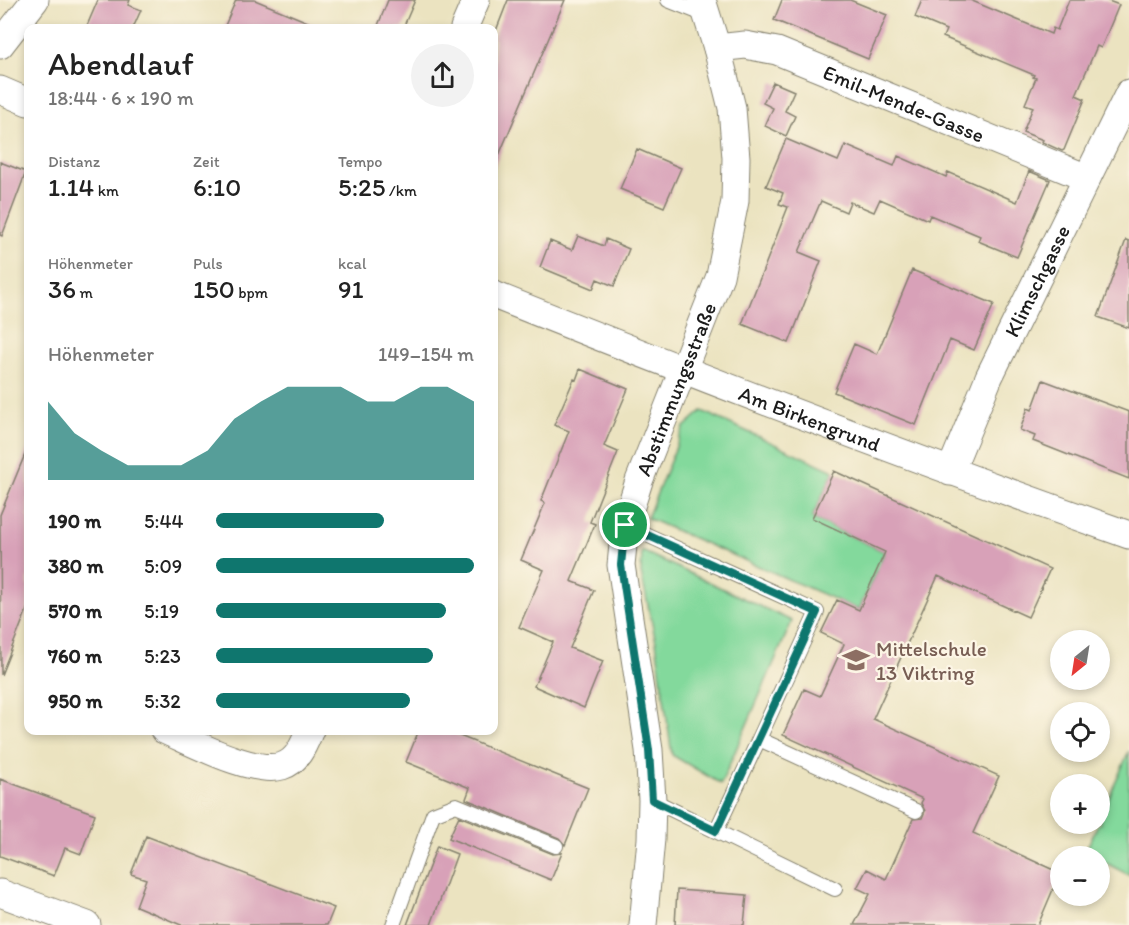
<!DOCTYPE html>
<html lang="de">
<head>
<meta charset="utf-8">
<style>
  :root { --surface:#fff; --page:#f2f2f2; --text:#222; --muted:#767676; --accent:#0f766e }
  body { margin:0; font-family:Itim,sans-serif; background:var(--page); color:var(--text); height:100vh; display:flex; flex-direction:column; font-size:22px; white-space:nowrap }
  * { box-sizing:border-box; margin:0 }
  p { font-size:20px; color:var(--muted) }
  .icon { flex:none; width:33px; height:33px; fill:none; stroke:currentColor; stroke-width:2; stroke-linecap:round; stroke-linejoin:round }
  .map { position:relative; flex:1; overflow:hidden }
  .sheet { position:absolute; left:24px; top:24px; width:474px; height:711px; display:flex; flex-direction:column; background:var(--surface); border-radius:12px; box-shadow:0 3px 9px #0003 }
  .sheet>* { flex:none }
  .needle { width:39px; rotate:210deg }
  .tools { position:absolute; left:1050px; top:630px; display:grid; gap:12px }
  .tools a { display:grid; place-items:center; width:60px; height:60px; border-radius:50%; background:var(--surface); box-shadow:0 3px 9px #0003; font-size:30px }
  .pin { position:absolute; display:grid; place-items:center; width:51px; height:51px; color:#fff; margin:-26px; border:3px solid #fff; border-radius:50%; box-shadow:0 2px 6px #0007 }
  .round { display:grid; place-items:center; flex:none; width:63px; height:63px; border-radius:32px; background:var(--page) }
  .headline { display:flex; align-items:center; justify-content:space-between; height:102px; padding:0 24px }
  h1 { font-size:33px; font-weight:600; line-height:45px }
  .stats { display:grid; grid-template-columns:repeat(3,1fr); gap:9px; height:102px; padding:6px 24px }
  .stats div { display:grid; align-content:center }
  .stats b { font-size:26px; font-weight:600 }
  .stats small { font-size:16px; font-weight:400 }
  .stats p { font-size:16px }
  .chart { height:168px; padding:12px 24px }
  .chart p { display:flex; justify-content:space-between }
  .chart svg { width:100%; height:108px; margin-top:6px; fill:var(--accent); opacity:.7 }
  ul { padding:0 24px; list-style:none; font-size:20px }
  li { display:grid; grid-template-columns:96px 72px 1fr; align-items:center; height:45px }
  li i { height:15px; border-radius:8px; background:var(--accent) }
  .map>svg:first-child { display:block }
  .green { fill:#83d99c; stroke:#507a5c; stroke-width:1.5 }
  .building { fill:#d8a1b8 }
  .lines { fill:none; stroke-linecap:round; stroke-linejoin:round }
  .service-casing { stroke:#84806e; stroke-width:16 }
  .minor-casing { stroke:#84806e; stroke-width:29 }
  .service { stroke:#fff; stroke-width:14 }
  .minor { stroke:#fff; stroke-width:27 }
  .route-casing { stroke:#fff; stroke-width:12 }
  .route { stroke:#0f766e; stroke-width:8 }
  .labels { text-anchor:middle; dominant-baseline:central; stroke-width:4.5; stroke-linejoin:round; paint-order:stroke }
  .street-label { font-size:21px; fill:#1c1c1c; stroke:#fcf5e5 }
  .education-label { font-size:21px; fill:#785e54; stroke:#fcf5e5; text-anchor:start }
</style>
</head>
<body>
<div class="map">
<svg width="1129" height="925" viewBox="0 0 1129 925">
  <rect width="100%" height="100%" fill="#fcf5e5"/>
  <filter id="ink" filterUnits="userSpaceOnUse"><feTurbulence type="fractalNoise" baseFrequency=".0167" numOctaves="2"/><feDisplacementMap in="SourceGraphic" scale="12" xChannelSelector="R" yChannelSelector="G"/><feConvolveMatrix kernelMatrix="1 2 1 2 8 2 1 2 1" color-interpolation-filters="sRGB"/></filter>
  <filter id="wash" filterUnits="userSpaceOnUse"><feTurbulence type="fractalNoise" baseFrequency=".008" numOctaves="4" result="noise"/><feDisplacementMap in="SourceGraphic" scale="24" xChannelSelector="R" yChannelSelector="G"/><feGaussianBlur stdDeviation="1.35" result="paint"/><feColorMatrix in="noise" values="0 0 0 0 0 0 0 0 0 0 0 0 0 0 0 0 0 1.4 0 .05"/><feComposite in="paint" operator="in"/></filter>
  <g filter="url(#wash)">
    <rect width="100%" height="100%" fill="#ebe3c0"/>
    <path class="green" d="M702,411L834,471L812,518L885,552L859,610L647,518L684,427Z
      M642,551L792,621L721,784L672,755L656,642L641,573Z
      M1129,751V875L1100,860V856H1093L1085,852L1098,824H1100V819Z"/>
    <g id="blocks">
      <path class="building" d="M98,0H130L128,5L141,10L133,28H86Z
        M236,0H255L322,28H224Z
        M388,0H415L403,28H377Z
        M508,0H565L494,167V36Z
        M782,0H850L887,15L868,59L774,20Z
        M922,0H970L1051,34L1053,28L1057,30L1069,0H1106L1119,5L1101,48L1097,46L1076,95L1085,99L1064,150L1062,151L1042,142L1043,140L1023,132L1033,107L1025,104L1036,78L1033,77L1034,75L943,37L946,30L915,17Z
        M773,82L794,91L785,111L795,116L786,136L765,126L773,108L763,103Z
        M786,139L838,161L845,145L894,166L898,156L946,177L948,172L1017,202L1029,171L1050,180L1017,257L978,241L980,236L930,215L928,220L880,199L874,212L850,202L846,212L821,201L799,252L821,261L789,343L742,324L788,207L779,204L783,193L766,186Z
        M637,149L681,168L664,207L620,189Z
        M0,162L26,172L2,236L0,235Z
        M578,236L604,246L606,239L629,249L614,286L597,279L593,289L540,267L550,241L572,250Z
        M1126,240L1129,241V328L1098,317Z
        M912,270L994,304L974,350L950,340L916,425L834,392L854,344L877,354Z
        M580,369L628,389L604,446L618,452L590,522L595,524L571,581L594,590L570,648L603,661L584,708L534,686L553,642L519,627L544,570L521,560L545,503L541,501L569,431L554,425L574,379L576,380Z
        M1043,380L1129,412V479L1033,441L1035,436L1020,430L1028,408L1032,410Z
        M28,447V607L1,675L0,515Z
        M834,471L1050,569L1028,617L938,576L873,719L999,776L973,833L1060,873L1038,925H854L870,894L857,888L867,869L886,879L913,819L922,818L925,811L921,803L923,799L783,735L804,689L820,696L844,644L821,633L837,600L859,610L885,552L812,518Z
        M419,730H445L588,788L565,845L559,838L466,799L470,788L406,762Z
        M0,779L95,814L81,854L65,848L54,876L0,856Z
        M459,816L553,854L562,853L551,880L449,838Z
        M146,836L334,908L327,925H181L136,906L146,879L131,874Z
        M437,846L457,854L431,925H407Z
        M677,890L747,895L744,925H675Z"/>
    </g>
  </g>
  <g filter="url(#ink)">
    <use href="#blocks" fill-opacity="0" stroke="#84806e" stroke-width="1.5"/>
    <g class="lines">
      <defs>
        <path id="service" d="M668,0L708,16
          M625,525L817,612L759,739L916,811
          M652,800L835,889
          M716,831L759,739
          M393,925L433,814L456,805L556,846"/>
        <g id="minor">
          <path d="M464,28L476,0"/>
          <path d="M0,45L35,0"/>
          <path id="s1" d="M717,48L745,45L777,51L1087,178"/>
          <path d="M0,90L28,102"/>
          <path id="s2" d="M494,295C704,379 915,460 1129,535"/>
          <path id="s3" d="M950,472L989,377L1129,93"/>
          <path d="M164,730C192,742 253,775 282,766C298,761 304,744 310,730"/>
          <path d="M0,893L87,925"/>
          <path id="s4" d="M643,925L651,839L652,800L649,750L621,565L625,525L639,481L720,276L735,201L736,158L732,108L717,48L702,0"/>
        </g>
      </defs>
      <use href="#service" class="service-casing"/>
      <use href="#minor" class="minor-casing"/>
      <use href="#service" class="service"/>
      <use href="#minor" class="minor"/>
    </g>
  </g>
  <g class="lines" filter="url(#ink)">
    <defs>
      <path id="route" d="M625,525L817,612L716,831L652,800L649,750L621,565Z"/>
    </defs>
    <use href="#route" class="route-casing"/>
    <use href="#route" class="route"/>
  </g>
  <defs>
    <symbol id="school-bare" viewBox="-9 -9 18 18"><path d="M0-5L7-2L0 1L-7-2ZM-4 1L0 2.5L4 1V4Q0 6-4 4Z" fill="#8d6e63" stroke="#fcf5e5" stroke-width="2.5" paint-order="stroke"/></symbol>
  </defs>
  <g fill-rule="evenodd">
    <use href="#school-bare" x="837" y="641" width="38" height="38"/>
  </g>
  <g class="labels">
    <g class="street-label">
      <text stroke="none"><textPath href="#s1" startOffset="198">Emil-Mende-Gasse</textPath></text>
      <text stroke="none"><textPath href="#s3" startOffset="210">Klimschgasse</textPath></text>
      <text stroke="none"><textPath href="#s4" startOffset="548">Abstimmungsstraße</textPath></text>
      <text stroke="none"><textPath href="#s2" startOffset="339">Am Birkengrund</textPath></text>
    </g>
    <g class="education-label">
      <text x="876" y="648">Mittelschule<tspan x="876" dy="24">13 Viktring</tspan></text>
    </g>
  </g>
</svg>
<div class="tools">
<a><svg class="needle" viewBox="-14 -14 28 28"><path d="M0-13l5 13h-10z" fill="#e53935"/><path d="M0 13l5-13h-10z" fill="#767676"/></svg></a>
<a><svg class="icon" aria-label="locate" viewBox="0 0 24 24"><circle cx="12" cy="12" r="6"/><path d="M12 2v4M12 18v4M2 12h4M18 12h4"/></svg></a>
<a>+</a>
<a>−</a>
</div>
<div class="pin" style="left:625px;top:525px;background:#1e9e55"><svg class="icon" aria-label="arrive" viewBox="0 0 24 24"><path d="M6 21V4h12l-3 4 3 4H6"/></svg></div>
<section class="sheet">
<div class="headline"><div><h1>Abendlauf</h1><p>18:44 · 6 × 190 m</p></div><a class="round"><svg class="icon" aria-label="share" viewBox="0 0 24 24"><path d="M12 15V3M7 8l5-5 5 5M5 13v7h14v-7"/></svg></a></div>
<div class="stats">
<div><p>Distanz</p><b>1.14<small> km</small></b></div>
<div><p>Zeit</p><b>6:10</b></div>
<div><p>Tempo</p><b>5:25<small> /km</small></b></div>
</div>
<div class="stats">
<div><p>Höhenmeter</p><b>36<small> m</small></b></div>
<div><p>Puls</p><b>150<small> bpm</small></b></div>
<div><p>kcal</p><b>91</b></div>
</div>
<div class="chart"><p><span>Höhenmeter</span>149–154 m</p>
<svg viewBox="0 0 160 44" preserveAspectRatio="none"><path d="M0 44V12L10 25L20 32L30 38L40 38L50 38L60 32L70 19L80 12L90 6L100 6L110 6L120 12L130 12L140 6L150 6L160 12V44z"/></svg>
</div>
<ul>
<li><b>190 m</b>5:44<i style="width:65%"></i></li>
<li><b>380 m</b>5:09<i style="width:100%"></i></li>
<li><b>570 m</b>5:19<i style="width:89%"></i></li>
<li><b>760 m</b>5:23<i style="width:84%"></i></li>
<li><b>950 m</b>5:32<i style="width:75%"></i></li>
</ul>
</section>
</div>
</body>
</html>
